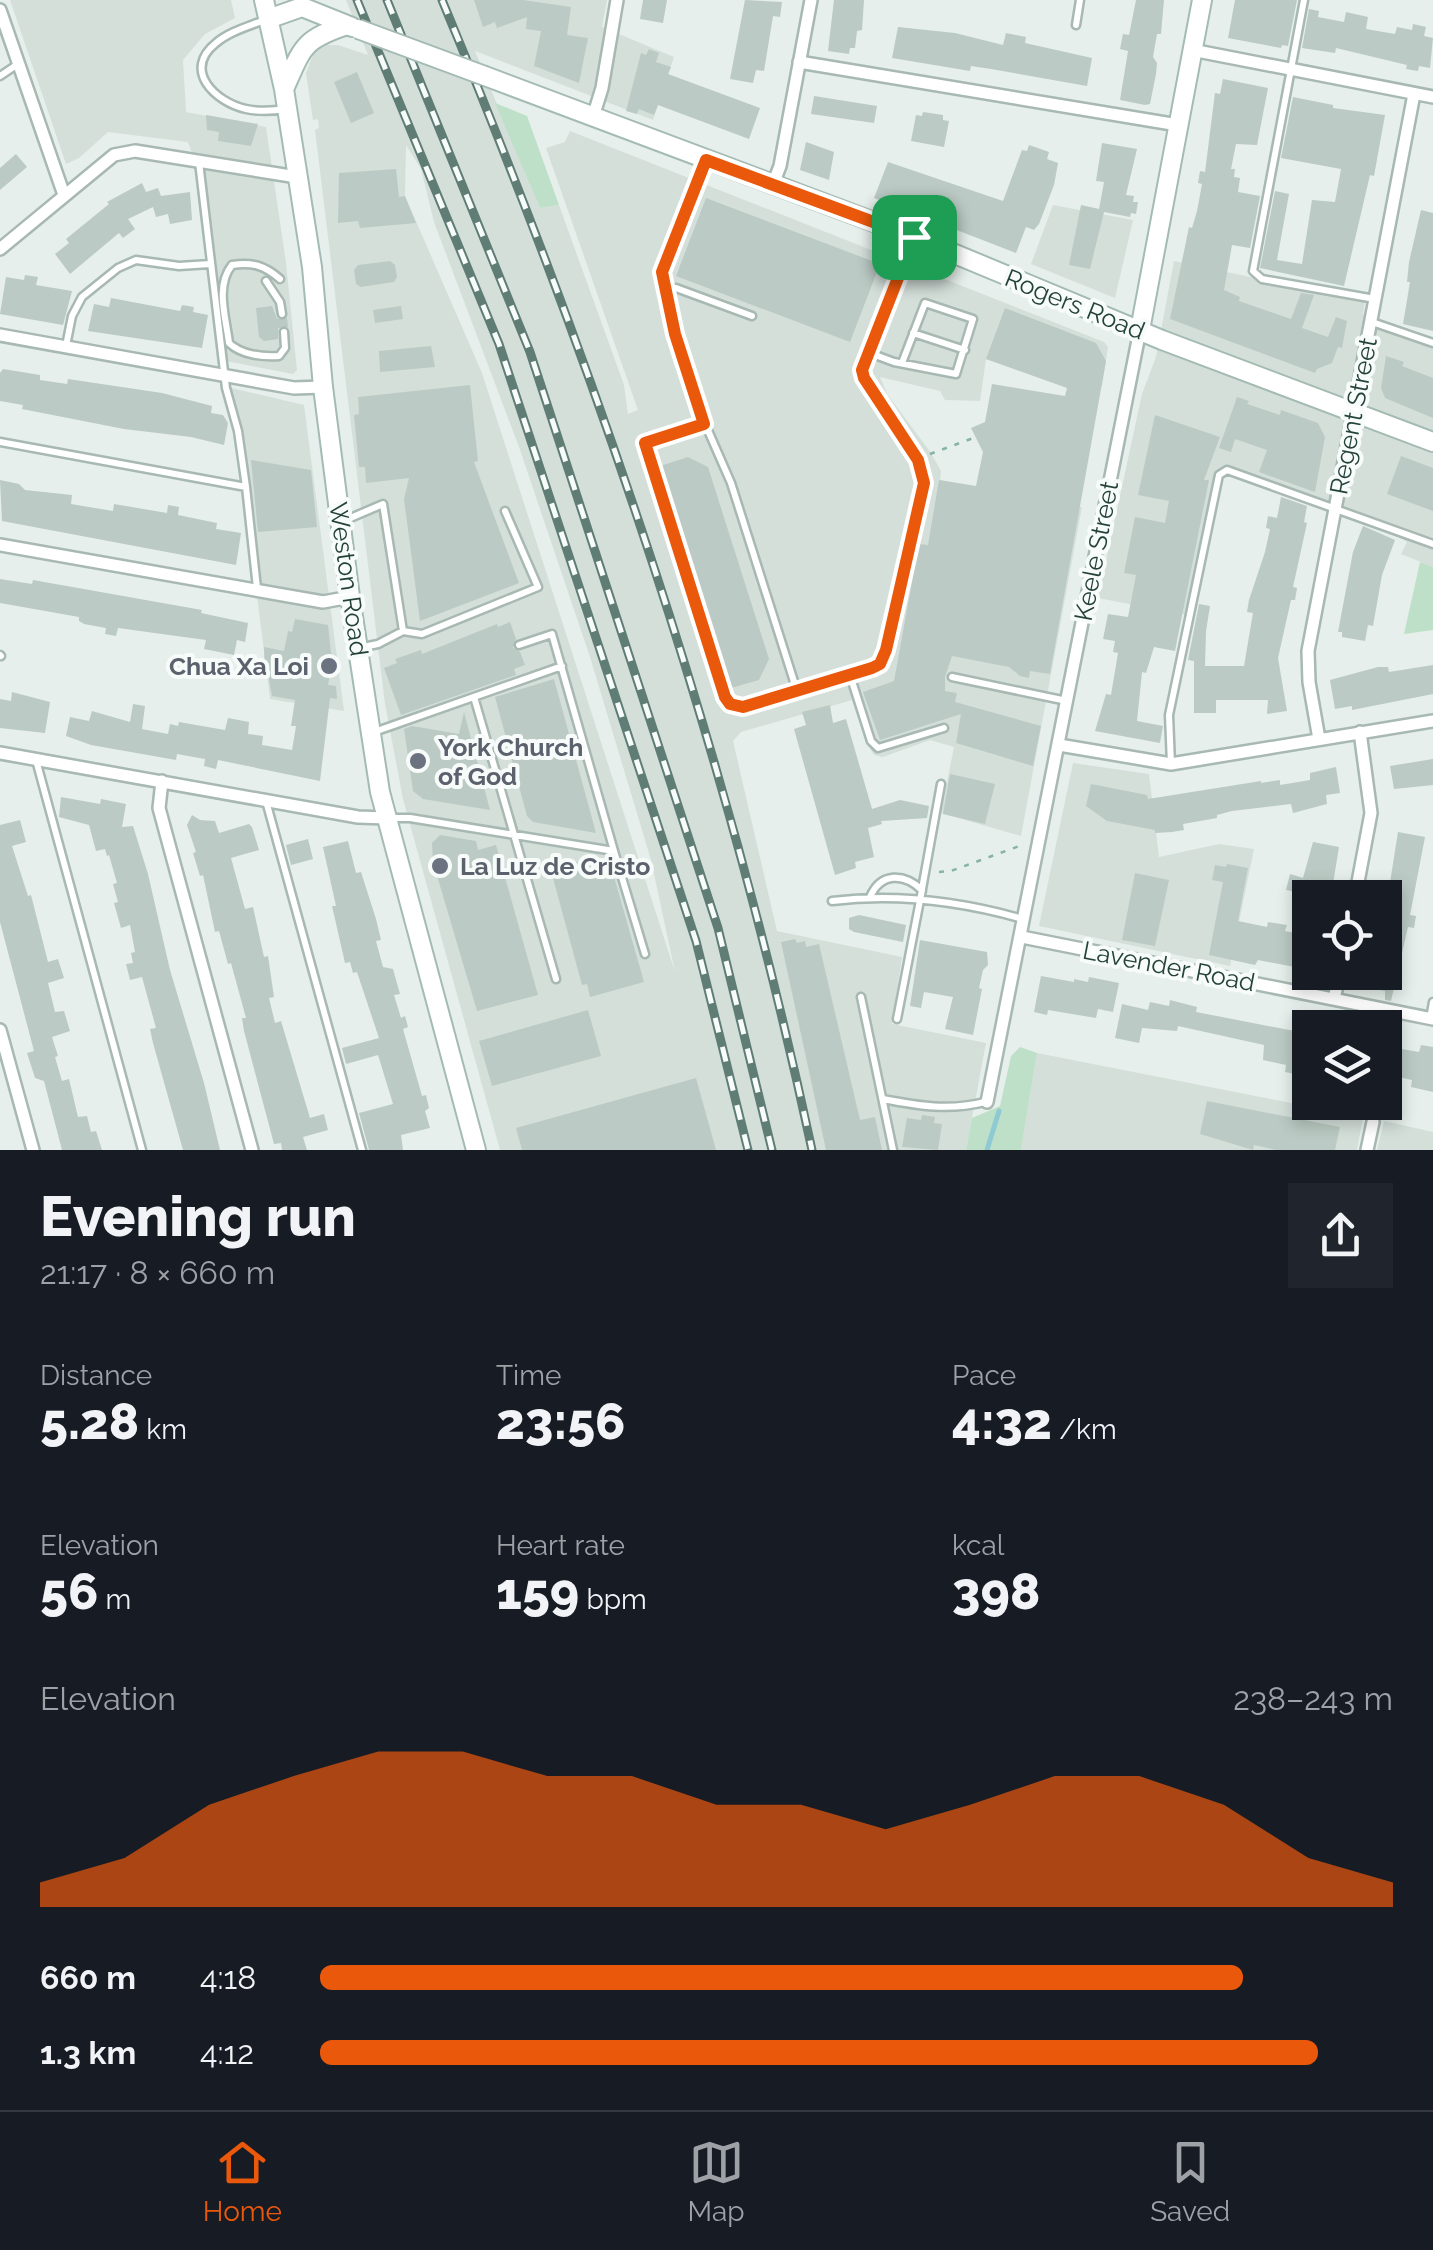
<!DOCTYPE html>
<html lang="en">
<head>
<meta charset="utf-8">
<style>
  :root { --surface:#171b24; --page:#20242c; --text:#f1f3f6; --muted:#9ea1a6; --line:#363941; --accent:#ea580c }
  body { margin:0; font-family:Raleway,sans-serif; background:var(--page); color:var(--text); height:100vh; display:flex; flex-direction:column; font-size:38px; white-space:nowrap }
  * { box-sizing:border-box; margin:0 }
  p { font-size:32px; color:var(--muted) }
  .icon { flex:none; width:55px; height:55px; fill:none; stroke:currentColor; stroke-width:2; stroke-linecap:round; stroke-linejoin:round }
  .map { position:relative; height:1150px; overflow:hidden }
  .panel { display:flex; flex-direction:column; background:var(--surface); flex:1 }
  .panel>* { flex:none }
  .fabs { position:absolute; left:1292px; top:880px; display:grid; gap:20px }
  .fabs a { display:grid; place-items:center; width:110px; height:110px; border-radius:0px; background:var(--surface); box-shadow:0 5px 15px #0003; font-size:50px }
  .pin { position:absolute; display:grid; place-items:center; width:85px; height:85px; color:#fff; margin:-42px; border-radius:20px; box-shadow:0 5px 15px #0006 }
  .round { display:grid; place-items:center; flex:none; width:105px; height:105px; border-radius:0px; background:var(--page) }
  .headline { display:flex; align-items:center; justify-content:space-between; height:170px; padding:0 40px }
  h1 { font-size:55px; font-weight:800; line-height:75px }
  .metrics { display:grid; grid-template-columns:repeat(3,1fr); gap:15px; height:170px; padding:10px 40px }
  .metrics div { display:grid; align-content:center }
  .metrics b { font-size:50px; font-weight:800 }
  .metrics small { font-size:28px; font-weight:400 }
  .metrics p { font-size:28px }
  .chart { height:280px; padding:20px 40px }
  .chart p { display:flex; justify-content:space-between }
  .chart svg { width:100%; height:180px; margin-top:10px; fill:var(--accent); opacity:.7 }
  ul { padding:0 40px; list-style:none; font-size:32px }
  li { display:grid; grid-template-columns:160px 120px 1fr; align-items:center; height:75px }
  li i { height:25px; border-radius:12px; background:var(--accent) }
  .menu { display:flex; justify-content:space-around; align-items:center; height:140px; border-top:2px solid var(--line); background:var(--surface); font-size:28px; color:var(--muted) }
  .menu a { display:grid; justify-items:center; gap:5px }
  .menu .selected { color:var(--accent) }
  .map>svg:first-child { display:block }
  .built { fill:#d4dfda; fill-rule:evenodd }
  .green { fill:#bfe0c8 }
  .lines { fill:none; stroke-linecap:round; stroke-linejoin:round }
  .stream { stroke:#8ec9d4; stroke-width:5 }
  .building { fill:#bbcac4 }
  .lane-casing { stroke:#a8b8b2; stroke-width:11 }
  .street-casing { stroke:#a8b8b2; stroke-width:16 }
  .secondary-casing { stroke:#a4bbb3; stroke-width:22 }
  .path { stroke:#86b3a5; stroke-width:2.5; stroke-dasharray:5 8; stroke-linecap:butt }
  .lane { stroke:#fff; stroke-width:6 }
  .street { stroke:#fff; stroke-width:11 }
  .secondary { stroke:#fff; stroke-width:18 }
  .rail-casing { stroke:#5f7d75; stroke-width:9 }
  .rail { stroke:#f7fbf9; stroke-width:5; stroke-dasharray:15; stroke-linecap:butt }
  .secondary-bridge-casing { stroke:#a4bbb3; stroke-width:22; stroke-linecap:butt }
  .secondary-bridge { stroke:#fff; stroke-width:18 }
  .route-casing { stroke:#fff; stroke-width:20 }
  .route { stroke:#ea580c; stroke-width:12 }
  .worship-dot { fill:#6b7280; stroke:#f7fbf9; stroke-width:4 }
  .labels { text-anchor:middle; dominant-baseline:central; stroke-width:8; stroke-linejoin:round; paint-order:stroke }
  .street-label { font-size:25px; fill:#24423a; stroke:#f7fbf9 }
  .worship-label { font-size:25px; font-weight:bold; fill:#5b616d; stroke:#f7fbf9; text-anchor:start }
</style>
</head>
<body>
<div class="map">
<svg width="1433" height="1150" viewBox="0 0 1433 1150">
  <rect width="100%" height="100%" fill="#e6efeb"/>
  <path class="built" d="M10,0H231L235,18L205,34L183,60L186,112L266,127L286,263L297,370L293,374L226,361L199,172L188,142L108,132L79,158L66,164Z
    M346,0H607L602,27L674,57L653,120L475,51L540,208L559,205L624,385L628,414L638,410L546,148L565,142L570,131L1104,342L1108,347L1102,386L1021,371L986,359L980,401L945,400L940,391L880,377L887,394L931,453L941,471L940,480L1082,507L1021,836L941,813L954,747L930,740L883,757L874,755L867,744L852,700L741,732L733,741L777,931L902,957L892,1024L986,1043L966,1150H500L403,799L385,704L315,130L319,128L318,119L313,120L306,73L314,52L327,45H338L368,55ZM406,145L421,169L434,222L519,447L590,657L651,860L675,972L482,373L405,196Z
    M1053,205L1133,220L1115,298L1031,264Z
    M1174,261L1365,301L1363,314L1433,337V567L1401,554L1407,542L1390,532L1348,518L1241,470L1226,469L1215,478L1186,615L1098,598L1142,394L1156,357Z
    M231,388L304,405L344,711L270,699Z
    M1073,763L1149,774L1159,857L1219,844L1254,849L1230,966L1039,926Z
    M1037,1053L1363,1117L1357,1150H1021Z
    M1384,1121L1433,1132V1150H1377Z"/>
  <path class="green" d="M495,103L527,116L559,205L540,208Z
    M1420,562L1433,567V630L1404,634Z
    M1020,1047L1037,1053L1021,1150H966L972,1118L1000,1106L1011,1056Z"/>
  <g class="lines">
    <path class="stream" d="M987,1150L999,1111"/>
  </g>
  <path class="building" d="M474,0H523L571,7L567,35L588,38L579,83L534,66L541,31L526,29L527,17L497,28L495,22L483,27Z
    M643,0H667L663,23L640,19Z
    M745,0L782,2L780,17L773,16L764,71L756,70L753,83L730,79Z
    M834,0H864L862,30L857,31L855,48H850L849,54L828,51Z
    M1136,0H1164L1161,34H1157L1153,57L1157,63L1156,74L1150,104L1145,105L1120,100L1128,51L1120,49L1123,34L1129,35Z
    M1235,0H1297L1288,46L1282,45L1281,48L1228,38Z
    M1309,9L1319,11L1318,17L1344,22L1346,12L1368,17L1366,29L1395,34L1397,27L1412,30L1413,24L1426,27L1424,36L1433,38L1430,68L1419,66L1418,71L1406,69L1407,65L1336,48L1335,53L1302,48Z
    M898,27L955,33L1003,45L1006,33L1026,37L1025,43L1092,58L1087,86L991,69L971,66L970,71L892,58Z
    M649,49L659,53L656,62L671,67L668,74L760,108L749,139L658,105L654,115L639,109L637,114L626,111L641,53L646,55Z
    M357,72L374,113L351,123L334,82Z
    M1223,79L1268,88L1257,145L1236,144L1231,169H1235L1234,177L1240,178L1238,192L1260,196L1250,248L1232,245L1224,290L1240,297L1239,301L1291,319L1301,293L1314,295L1302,328L1328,337L1336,317L1347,321L1342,348L1338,347L1332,363L1317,369L1315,373L1170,319L1189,227L1192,228L1197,211L1202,184L1198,183L1200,171L1205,172L1215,93L1220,94Z
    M814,96L877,106L874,123L811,114Z
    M1293,97L1333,105V108L1385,115L1374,176L1370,175L1344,286L1260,268L1275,191L1289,194L1277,260L1302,264L1312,200L1335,202L1341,169L1281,158Z
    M923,112L943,115V120L949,121L944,147L911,141L916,115L922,116Z
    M206,115L258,124L251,146L218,141L219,132L207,130Z
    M806,142L834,152L829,180L800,170Z
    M1102,143L1137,149L1126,195L1134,196L1133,202H1138L1136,214L1131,213L1130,217L1104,212L1090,269L1069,265L1081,205L1099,209L1104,182L1096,181Z
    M1029,145L1049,152L1047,159L1058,163L1054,185L1039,224L1034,230L1026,227L1016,253L874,198L888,162L1003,201L1022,150L1027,151Z
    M16,154L27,167L0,190V168Z
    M396,169L399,197L405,196L416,223L360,228L358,221L338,223L339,173Z
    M142,183L146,192L158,188L161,196L190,192L192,220L170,224L168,214L156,217L153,207L128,219L135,229L123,238L119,233L70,274L55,254L69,243L66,239L109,204L107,202Z
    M706,198L880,264L850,342L676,276Z
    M1421,210L1433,213V331L1403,324L1410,282H1407L1409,262Z
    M390,261L395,265L397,277L394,282L361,287L356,284L354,270L358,265Z
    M25,275L38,277L36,285L72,291L63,325L0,314L6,277L24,280Z
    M111,298L180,311L182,305L194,307L193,312L208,315L202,348L88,331L94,304L109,307Z
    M272,306L277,319L287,318L288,327L278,328V339L264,341L259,337L256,308Z
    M401,306L403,319L375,323L373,310Z
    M1005,308L1096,343L1106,361L1050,674L1030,671L1029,678L1020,676L1009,667L952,656L945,677V691L957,693L955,702L1041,726L1033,766L956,743L961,714L880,740L863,692L894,681L919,544L928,545L939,480L976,486L983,452L971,428L985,422L992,384L1065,396L1067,388L986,359Z
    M431,346L435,367L380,372L379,351Z
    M1386,356L1404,362L1402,366L1433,378V418L1385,398L1381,388Z
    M3,369L40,375V380L67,384L68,379L162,393L212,406L211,413L223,415L228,423L224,445L191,437L124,429L22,409L23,405L0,401V373Z
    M470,385L478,461L474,462L519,583L420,621L404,499L409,478L366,483L365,467H359L354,415L359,414L358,397Z
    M1237,397L1249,401L1247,404L1280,415L1281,410L1318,423L1325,437L1315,492L1259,472L1267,450L1235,439L1231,452L1219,448Z
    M1155,415L1220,437L1204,480H1209L1175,651L1154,647L1146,673L1142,672L1137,721L1163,726L1160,743L1095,731L1106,694L1111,695L1118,653L1113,652L1115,641L1103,639L1108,614L1128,617L1136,575L1124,573L1135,517L1165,523L1169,501L1138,495Z
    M1401,456L1433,468V511L1387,494Z
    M688,457L708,467L769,659L759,680L731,688L660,466Z
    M251,460L311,470L317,527L258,532Z
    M0,480L19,484L25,490L72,495L71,504L113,511L114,504L167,513L168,505L179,507L178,515L217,523L216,529L241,533L236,565L2,521Z
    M1281,497L1307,506L1304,522L1307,523L1293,587L1297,588L1295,600H1291L1278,658L1287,711L1267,714L1268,700H1216V713H1194V661L1188,660L1199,604L1210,606L1206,631L1205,666H1244L1253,613L1247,612L1249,600L1265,552L1270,529L1266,528L1268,516L1277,518Z
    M1363,526L1395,540L1382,575L1373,626L1368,625L1365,641L1342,637V632H1338L1353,552Z
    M0,579L32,584L33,580L202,610L201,613L248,623L245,642L237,640L234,655L204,649L206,640L118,628L116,636L105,634L106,628L84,624L79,621V617L0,603Z
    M295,619L328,625L332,662L328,685L336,686L337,699L330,698L320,781L218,760L216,769L204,766L205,759L177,754L176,760L91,745L66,736L70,717L89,721L92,711L130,722L133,704L145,706L142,729L168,734L170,724L178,726L179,722L225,730L228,718L249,722L248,734L263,736L262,745L292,750L296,726H291L295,700L272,696L268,674H265L264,647L284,651L288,631L292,632Z
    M510,622L516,639L513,648L520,652L525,665L514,669L516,675L401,715L384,668L397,663L395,659L421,650L422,654L497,624L498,627Z
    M1433,665V694L1352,710V706L1335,709L1330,680L1378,667H1388L1389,672Z
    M554,679L596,833L533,822L527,816L495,697Z
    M12,692L50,702L45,733L0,728V699L11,701Z
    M830,705L833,723L846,719L872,809L900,800L929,806L927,818L881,821L882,824L868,828L874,857L855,862L856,868L835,875L794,729L806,725L802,712Z
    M464,712L490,810L423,799L413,791L404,729L412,726L459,734Z
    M1433,759V785L1394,789L1390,766Z
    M1336,767L1340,793L1326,795L1327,804L1293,813L1291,804L1232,811L1217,815V818L1183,824L1184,830L1172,832L1155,833V830L1107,821L1086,806L1091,784L1147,795L1148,799L1261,781V783L1280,780V785L1310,780V773Z
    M950,774L995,784L985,824L943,814Z
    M61,797L100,804L101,799L126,804L122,827L133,826L148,874L170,970L204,1083L220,1150H183L153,1043L150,1029L156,1028L142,977L130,980L126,964L133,963L131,953L135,952L130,925L121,928L114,903L118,902L113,884L117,883L109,855L107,856L105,849L96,851L89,825L59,817Z
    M192,815L200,820L215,821L219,833L249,824L252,827L259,850L231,858L245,909L253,907L264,957L268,956L274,997L269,998L275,1023L281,1021L310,1118L324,1114L328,1130L303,1137L307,1150H282L281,1143L274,1144L244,1031L242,1018H246L231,963L228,964L219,931L215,932L203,875L200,876L193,853L196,852L187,825Z
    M20,820L26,842L12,846L28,896L31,895L48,962L58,959L64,978L48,983L55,1012L64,1011L70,1031L52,1037L58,1056L55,1057L62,1081L69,1079L78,1117L87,1116L91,1132L96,1131L102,1150H62L44,1081L35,1078L27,1053L34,1051L0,922V825Z
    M1398,832L1425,837L1410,915L1416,916L1414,928L1408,927L1391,1001L1385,1000V991L1370,988L1373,972H1385V914Z
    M440,835L476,841L478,850L496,845L538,995L477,1011L433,862L432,843Z
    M308,839L313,859L291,865L286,845Z
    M348,841L356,873L361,872L376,919L381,940L376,941L383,967L393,969L400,994L394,995L401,1018L405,1016L408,1027L403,1029L422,1096L426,1095L429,1108L425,1111L430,1128L401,1135L403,1150H369L359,1113L393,1104L378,1055L346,1064L342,1048L379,1038L357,972L353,973L350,962L345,963L332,906H336L323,847Z
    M1313,842L1339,847L1331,896L1327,898H1305V894L1286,890L1290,874L1303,878Z
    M559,859L587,864L589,873L611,866L644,982L590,997L587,984L582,985L550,867Z
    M1227,864L1248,868L1238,921L1267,927L1268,922L1287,925L1285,931L1301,934L1299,944L1310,946V970L1258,960L1255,965L1209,955L1223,882L1212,880L1215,865L1226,867Z
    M1135,873L1169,880L1155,946L1122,940Z
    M859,915L906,925L903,942L854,932L849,929V918Z
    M795,939L797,943L805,941L806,947L819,944L860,1120L875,1117L882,1150H826L781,942Z
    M920,940L987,952L988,965L983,970L979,988L982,989L973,1035L945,1029L953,997L924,992L921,1008L910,1006Z
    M1041,976L1074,982V979L1088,982L1089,977L1119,983L1113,1012L1098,1009L1096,1018L1048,1010L1047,1015L1034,1012Z
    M1170,1000L1197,1007L1196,1012L1310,1034V1077L1285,1072L1286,1065L1263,1060L1264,1045L1178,1026L1177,1031L1142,1028L1139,1043L1115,1038L1122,1004L1148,1010L1150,1002L1169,1006Z
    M588,1010L601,1056L492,1086L479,1041Z
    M1421,1045L1433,1047V1092L1411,1087L1412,1080L1385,1074L1388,1051L1396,1052V1048L1419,1052Z
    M696,1078L716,1150H522L516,1128Z
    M1207,1101L1340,1127L1335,1150H1276L1254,1145L1253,1150L1200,1134Z
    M922,1115L935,1117L934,1123L942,1124L938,1150L902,1147L907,1118L921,1120Z"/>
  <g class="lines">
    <defs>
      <path id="lane" d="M1304,0L1253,271L1262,279L1375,299
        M267,19C250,26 230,31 216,43C182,70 215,102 246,109C260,112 273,111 286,109
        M1076,25L1080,0
        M0,76L18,64
        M706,161L663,272L666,295L696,403L731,483L797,691
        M280,279C264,265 252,262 232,265C215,286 226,318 229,343C241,355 263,357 279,356L285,348L284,332
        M266,281L280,302L282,314
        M665,288H676L752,316
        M1372,322L1433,343
        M913,333L965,350
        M66,346L72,316L82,297L118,268L136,260L179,266L210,264
        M867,352L894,362L956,374L973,319L925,303L902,363
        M704,424L645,443L725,697L731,704L743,707L879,664L886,650L923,483L918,461L864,378L862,370L913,239
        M0,442L246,487L238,431L226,388L199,162
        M246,487L257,588
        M341,522L383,504L403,631L378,644L363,647
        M403,631L422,634L538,587L505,511
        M519,645L552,634L614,851
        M0,655L1,656
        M850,675L871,741L878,748L944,728
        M952,677L1067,701
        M474,697L556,979
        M374,732L562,666
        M36,760L142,1150
        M1171,764L1169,715L1219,475L1227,470L1433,544
        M266,801L362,1150
        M391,818H410L614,851L645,954
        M922,889L941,784
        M870,897C881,872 904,873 922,890L897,1019
        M832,901C898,893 960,901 1023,919
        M861,997L893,1150
        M1430,1019L1433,1002
        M883,1099C919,1106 949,1111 985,1102"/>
      <path id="street" d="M0,10L64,195
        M1192,50L1433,97
        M799,62L1178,125
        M593,117L602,88L617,0
        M773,184L780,166L811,0
        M0,249L114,155L135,151L297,177
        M0,335L294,388L323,387
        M0,545L323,602L350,597
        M1319,739L1309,682L1308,651L1414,94
        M1059,745L1171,764L1433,721
        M0,753L358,817L386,818
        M162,781L159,808L252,1150
        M1355,898L1371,813L1360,732
        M1022,937L1433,1019
        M1334,999L1340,972
        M0,1030L33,1150
        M987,1102L1140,330
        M1367,1150L1373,1122"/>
      <path id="secondary" d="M264,0L284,89L312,267L323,387L350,597L380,792L476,1150
        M268,19L302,7L352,27
        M485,76L914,237L1162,340L1433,442
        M284,89C303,47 302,40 347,25
        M1140,330L1202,0"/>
    </defs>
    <use href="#lane" class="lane-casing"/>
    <use href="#street" class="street-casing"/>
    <use href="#secondary" class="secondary-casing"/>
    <path class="path" d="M930,454L976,437
      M939,872L951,871L1022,845"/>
    <use href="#lane" class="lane"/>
    <use href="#street" class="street"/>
    <use href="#secondary" class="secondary"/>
    <defs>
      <path id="rail" d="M357,0L499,344L696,941L748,1150
        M387,0L530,352L718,928L772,1150
        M442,0C597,372 728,755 812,1150"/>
    </defs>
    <use href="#rail" class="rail-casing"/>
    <use href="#rail" class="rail"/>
    <defs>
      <path id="secondary-bridge" d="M358,29L485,76"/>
    </defs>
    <use href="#secondary-bridge" class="secondary-bridge-casing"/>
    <use href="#secondary-bridge" class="secondary-bridge"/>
  </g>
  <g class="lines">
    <defs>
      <path id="route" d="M706,160L914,237L862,370L864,378L918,460L924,483L886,650L880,664L872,668L743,707L730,704L725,697L645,443L704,424L675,334L662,272Z"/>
    </defs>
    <use href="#route" class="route-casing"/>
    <use href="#route" class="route"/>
  </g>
  <g class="worship-dot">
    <circle cx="329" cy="666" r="10"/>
    <circle cx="418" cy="761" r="10"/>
    <circle cx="440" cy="866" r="10"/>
  </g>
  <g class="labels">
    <g class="street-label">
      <text transform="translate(1075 304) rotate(22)">Rogers Road</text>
      <text transform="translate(1353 416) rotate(-79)">Regent Street</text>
      <text transform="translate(1096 551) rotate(-79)">Keele Street</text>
      <text transform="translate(349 579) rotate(82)">Weston Road</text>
      <text transform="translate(1169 966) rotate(11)">Lavender Road</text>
    </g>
    <g class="worship-label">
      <text x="309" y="666" text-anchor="end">Chua Xa Loi</text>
      <text x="438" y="747">York Church<tspan x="438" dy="29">of God</tspan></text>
      <text x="460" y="866">La Luz de Cristo</text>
    </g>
  </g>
</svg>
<div class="fabs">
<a><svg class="icon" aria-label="locate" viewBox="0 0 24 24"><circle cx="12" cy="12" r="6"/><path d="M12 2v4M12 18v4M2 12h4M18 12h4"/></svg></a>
<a><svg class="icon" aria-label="layers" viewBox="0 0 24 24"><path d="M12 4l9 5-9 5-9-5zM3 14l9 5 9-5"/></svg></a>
</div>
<div class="pin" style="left:914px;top:237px;background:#1e9e55"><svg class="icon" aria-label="arrive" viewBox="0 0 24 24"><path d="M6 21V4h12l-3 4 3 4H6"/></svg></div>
</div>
<section class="panel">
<div class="headline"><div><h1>Evening run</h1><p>21:17 · 8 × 660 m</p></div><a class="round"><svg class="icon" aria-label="share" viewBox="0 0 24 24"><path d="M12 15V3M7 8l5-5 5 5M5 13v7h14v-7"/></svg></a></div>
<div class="metrics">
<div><p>Distance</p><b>5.28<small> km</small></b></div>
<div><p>Time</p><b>23:56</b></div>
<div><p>Pace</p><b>4:32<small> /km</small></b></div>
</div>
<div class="metrics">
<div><p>Elevation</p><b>56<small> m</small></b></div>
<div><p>Heart rate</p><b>159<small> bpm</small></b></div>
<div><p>kcal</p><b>398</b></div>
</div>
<div class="chart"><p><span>Elevation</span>238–243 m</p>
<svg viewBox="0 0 160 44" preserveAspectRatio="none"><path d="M0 44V38L10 32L20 19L30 12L40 6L50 6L60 12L70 12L80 19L90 19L100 25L110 19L120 12L130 12L140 19L150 32L160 38V44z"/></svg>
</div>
<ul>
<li><b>660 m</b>4:18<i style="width:86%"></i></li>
<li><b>1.3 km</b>4:12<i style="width:93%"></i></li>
</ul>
</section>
<nav class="menu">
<a class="selected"><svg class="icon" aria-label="home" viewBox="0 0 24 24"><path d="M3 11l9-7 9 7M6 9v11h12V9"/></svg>Home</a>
<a><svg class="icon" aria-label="map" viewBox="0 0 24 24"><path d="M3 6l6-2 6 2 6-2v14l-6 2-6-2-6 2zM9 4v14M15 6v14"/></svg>Map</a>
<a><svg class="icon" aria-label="saved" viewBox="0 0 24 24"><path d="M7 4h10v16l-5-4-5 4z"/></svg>Saved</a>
</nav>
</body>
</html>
